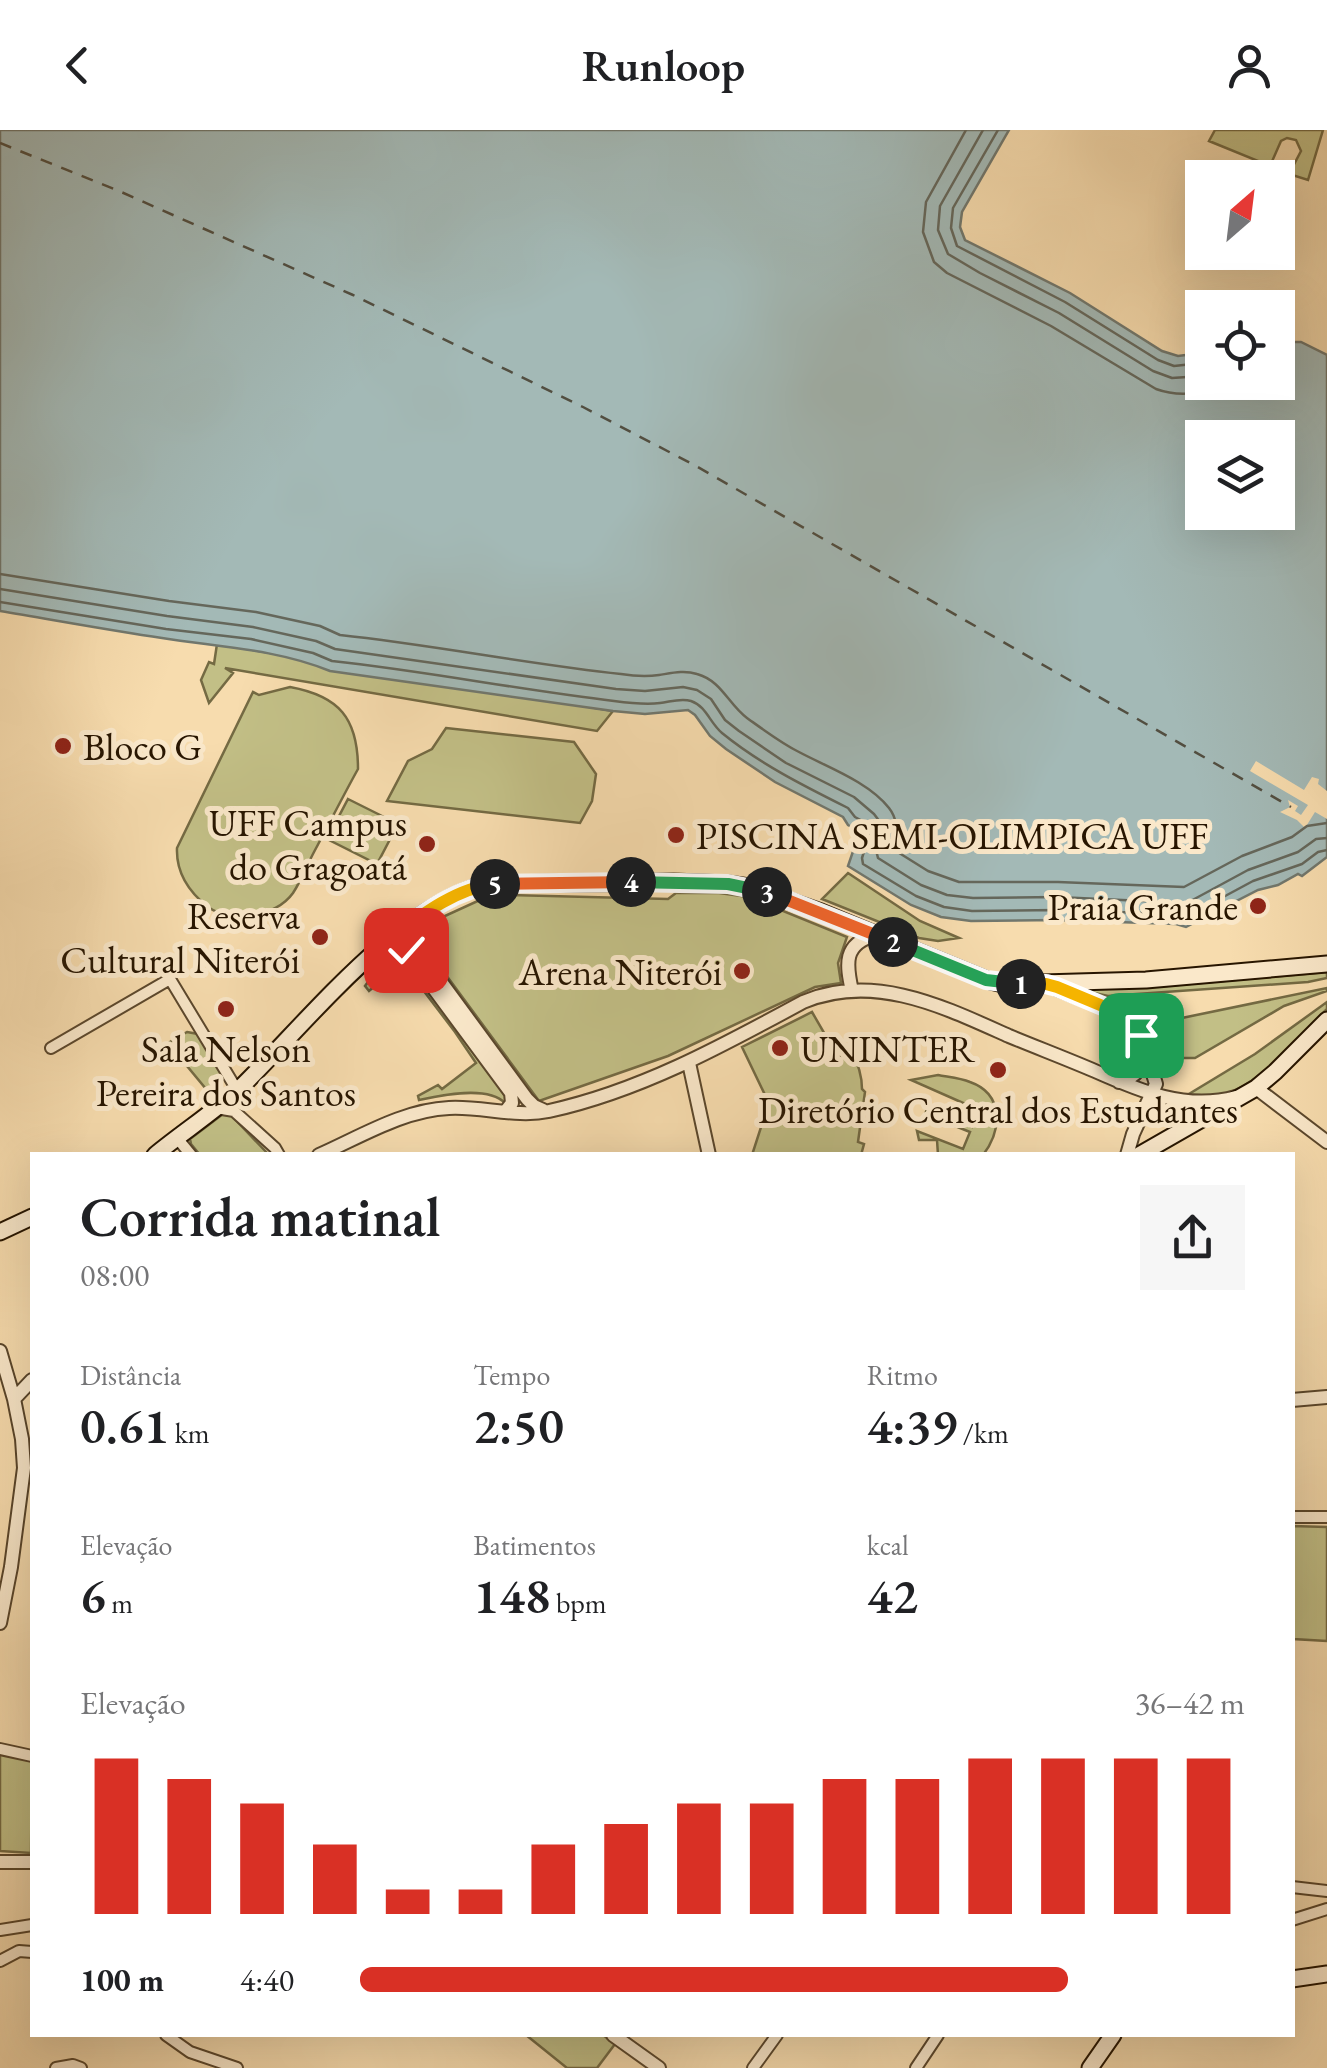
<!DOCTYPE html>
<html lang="pt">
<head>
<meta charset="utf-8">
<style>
  :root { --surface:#fff; --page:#f6f6f6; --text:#202124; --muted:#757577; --accent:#d93025 }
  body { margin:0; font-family:"EB Garamond",serif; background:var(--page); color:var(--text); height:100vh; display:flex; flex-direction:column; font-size:38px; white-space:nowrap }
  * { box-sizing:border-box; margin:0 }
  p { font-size:32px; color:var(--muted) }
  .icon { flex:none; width:55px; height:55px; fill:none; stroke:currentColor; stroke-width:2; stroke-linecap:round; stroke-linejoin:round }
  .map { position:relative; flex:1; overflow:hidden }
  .side { position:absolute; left:30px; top:1022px; width:1265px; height:885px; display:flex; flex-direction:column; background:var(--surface); border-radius:0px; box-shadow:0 10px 40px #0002 }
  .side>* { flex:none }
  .needle { width:65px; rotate:28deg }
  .buttons { position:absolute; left:1185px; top:30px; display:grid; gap:20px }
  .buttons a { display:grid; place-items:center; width:110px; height:110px; border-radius:0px; background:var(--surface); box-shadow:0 10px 40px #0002; font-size:50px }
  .pin { position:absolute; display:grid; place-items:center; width:85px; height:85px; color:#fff; margin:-42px; border-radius:20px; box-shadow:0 5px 15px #0006 }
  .km { position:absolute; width:50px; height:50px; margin:-25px; border-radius:50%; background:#222; color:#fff; font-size:28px; line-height:50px; text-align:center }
  .round { display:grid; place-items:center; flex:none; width:105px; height:105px; border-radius:0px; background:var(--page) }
  .headline { display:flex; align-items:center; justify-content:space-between; height:170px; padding:0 50px }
  h1 { font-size:55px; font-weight:600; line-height:75px }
  .figures { display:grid; grid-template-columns:repeat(3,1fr); gap:15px; height:170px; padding:10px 50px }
  .figures div { display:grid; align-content:center }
  .figures b { font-size:50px; font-weight:600 }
  .figures small { font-size:28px; font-weight:400 }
  .figures p { font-size:28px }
  .chart { height:280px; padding:20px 50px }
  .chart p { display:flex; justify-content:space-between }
  .chart svg { width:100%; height:180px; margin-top:10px; stroke:var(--accent); stroke-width:6 }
  ul { padding:0 50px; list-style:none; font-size:32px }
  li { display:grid; grid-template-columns:160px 120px 1fr; align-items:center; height:75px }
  li i { height:25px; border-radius:12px; background:var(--accent) }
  header { display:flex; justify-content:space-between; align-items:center; height:130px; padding:0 50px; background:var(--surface); font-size:45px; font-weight:600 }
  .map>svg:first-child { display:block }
  .green { fill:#c2bf86; stroke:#746a43; stroke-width:2.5 }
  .water { fill:#a3b9b6; stroke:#71776d; stroke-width:2.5; fill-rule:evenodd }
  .pier { fill:#f7dcae }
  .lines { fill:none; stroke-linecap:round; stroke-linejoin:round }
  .shore { stroke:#65675b; stroke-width:2.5 }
  .ferry { stroke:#524e40; stroke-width:2.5; stroke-dasharray:12 10; stroke-linecap:butt }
  .minor-casing { stroke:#5b472c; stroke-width:14 }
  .tertiary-casing { stroke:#5b472c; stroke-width:16 }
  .secondary-casing { stroke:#271500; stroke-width:19 }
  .minor { stroke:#fae8ca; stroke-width:10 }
  .tertiary { stroke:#fae8ca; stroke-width:12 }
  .secondary { stroke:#fae8ca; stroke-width:15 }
  .split-1-casing { stroke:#fff; stroke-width:20 }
  .split-2-casing { stroke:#fff; stroke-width:20 }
  .split-3-casing { stroke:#fff; stroke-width:20 }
  .split-4-casing { stroke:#fff; stroke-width:20 }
  .split-5-casing { stroke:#fff; stroke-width:20 }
  .split-6-casing { stroke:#fff; stroke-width:20 }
  .split-1 { stroke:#f5b400; stroke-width:12 }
  .split-2 { stroke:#22a559; stroke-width:12 }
  .split-3 { stroke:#f0652b; stroke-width:12 }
  .split-4 { stroke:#22a559; stroke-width:12 }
  .split-5 { stroke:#f0652b; stroke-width:12 }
  .split-6 { stroke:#f5b400; stroke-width:12 }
  .poi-dot { fill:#8f2418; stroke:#fae8ca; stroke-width:4 }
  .labels { text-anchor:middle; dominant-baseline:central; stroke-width:10; stroke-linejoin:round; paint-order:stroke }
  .poi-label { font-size:38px; fill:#271500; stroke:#fae8ca; text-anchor:end }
</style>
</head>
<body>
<header><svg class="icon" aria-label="back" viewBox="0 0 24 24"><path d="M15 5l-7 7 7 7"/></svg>Runloop<svg class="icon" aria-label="person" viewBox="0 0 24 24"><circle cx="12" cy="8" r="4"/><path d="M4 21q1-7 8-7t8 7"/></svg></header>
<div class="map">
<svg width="1327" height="1938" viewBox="0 0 1327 1938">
  <rect width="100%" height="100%" fill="#f7dcae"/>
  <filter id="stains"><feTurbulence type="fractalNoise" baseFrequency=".002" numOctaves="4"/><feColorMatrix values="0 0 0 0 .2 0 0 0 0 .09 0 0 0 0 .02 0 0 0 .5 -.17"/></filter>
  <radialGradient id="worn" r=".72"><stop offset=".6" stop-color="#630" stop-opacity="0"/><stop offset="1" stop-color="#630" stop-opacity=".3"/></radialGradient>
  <path class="green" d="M1215,0H1323L1308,50L1289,44L1301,21L1296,10L1287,8L1281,11L1270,36L1209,11Z
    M217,514L613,581L597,601L225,538L233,543L209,573L201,550L209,532L214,534Z
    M290,557C339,566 358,588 358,639C343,666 329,694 314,722C307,735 301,751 293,763C276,787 232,794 208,777C189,762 176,742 177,718L253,562L259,565Z
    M446,598L574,612L596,644L592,671L580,693L387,671L408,631L432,619Z
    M348,669L398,694L377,734L327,709Z
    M848,743L920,791L959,808L938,811L919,808L822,769Z
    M676,763H719L749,767L847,807L838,833L841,853L815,857L668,926L539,971L418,807L423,796L482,769L509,765L668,769Z
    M399,823L404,825L510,966L505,973C488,955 441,965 419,970L418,966L438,955L442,959L476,933L455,902L404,835L393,841L369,861L365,856L384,830Z
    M1327,842V848L1308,852L1108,866L1090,862L1089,859L1166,856Z
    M1327,858V861L1284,876L1195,928H1175L1167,920C1164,905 1169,895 1182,888Z
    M1327,872V879L1324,882C1296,910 1257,960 1216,966C1206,967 1194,967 1184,967L1255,924Z
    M812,882L838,927L851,920C858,933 862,944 862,959L865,962L858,1012L864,1014L861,1025H752L764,988L761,986L766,967L742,917Z
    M187,902L198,904L228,945L206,963V959L168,913Z
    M938,945C948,947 960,948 970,952C1004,964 1002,1000 983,1025H938L937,1010H919L917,1001L963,1019L970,1002L925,984L927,979L972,997L979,980L911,950Z
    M223,984H230L269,1025H200L191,1014L190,1009Z
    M1292,1396L1327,1397V1511L1293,1509Z
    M0,1624L32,1631L31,1723L0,1721Z
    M526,1905H603L615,1914L597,1938H567Z"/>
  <path class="water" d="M0,0H1009L962,82L960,97L965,110L1070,163L1162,221L1178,226L1202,223V252H1278V212H1301L1327,225V727L1302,746L1298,744L1278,755L1258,760L1186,797L1176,794L1057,790L971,791L941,787L911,775L848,736L860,701L848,695L843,687L775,652L726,619L710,606L695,585L688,580L645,584L613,581L330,541C276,519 219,517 162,508C108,500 54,490 0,481ZM1202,308H1278V382H1202Z"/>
  <path class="pier" d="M1256,631L1304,660L1312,647L1319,649L1318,654L1327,661V689L1315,682L1305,698L1297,690L1280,682L1290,677L1288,670L1298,676L1295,681L1301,685L1308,675L1250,641Z"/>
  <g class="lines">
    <path class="shore" d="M966,0L926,72L923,102L934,132L947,143L1051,196L1156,259C1178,267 1205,265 1225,252
      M983,0L940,76L938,100L948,124L980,143L1059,183L1153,241L1172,248L1202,246
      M998,0L953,78L951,98L957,116L1065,172L1158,230L1174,236L1202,233
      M0,444L169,471L256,482L320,496L340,505C434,515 527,534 621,544C633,546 646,547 659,545C672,543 684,540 697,544C722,551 728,574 747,588C764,600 781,613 799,622C827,637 869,652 889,678C900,692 895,706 896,721L928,741L959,752H1058L1184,757L1242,726L1292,707L1307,696L1327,693
      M0,459L167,486L253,497L316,511L335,519L616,559L645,561L683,557L697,560L711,569L725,590L739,601L786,633L854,667L874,684L880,692L883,701L877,724L878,728L921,755L947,765L973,768L1057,767L1187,773L1248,740L1298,722L1316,709L1327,708
      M0,472L166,499L251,509L313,523L332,531C426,541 520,560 614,571C629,573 645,575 660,573C670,572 680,568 691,571C706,576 710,593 722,603C760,634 804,656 848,678L855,687L866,693L870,703L862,728L863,734L916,766L944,777L972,781L1057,780L1176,784L1188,786L1253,751L1302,734L1318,722L1327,720"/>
    <path class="ferry" d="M0,13L119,61L353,165L583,277L696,336L1291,677"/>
    <defs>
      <path id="minor" d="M51,918L170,849L237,960
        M216,978L234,981L275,1018L279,1025
        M177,1008L191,1025
        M1292,1387H1327
        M0,1619L32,1626
        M1292,1757L1327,1761
        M1292,1790L1327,1779
        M0,1800L32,1795
        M0,1831L19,1821L32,1822
        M166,1905L190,1922L237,1938
        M56,1938L73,1935L81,1938
        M753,1938L777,1905
        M916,1938L938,1905"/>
      <path id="tertiary" d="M415,791L410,803L411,811L527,969L534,976L543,980
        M388,810L403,817L511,963L512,973L505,982
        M1047,855L1128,887L1141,905L1156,954L1133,1004L1127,1025
        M852,861C846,834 843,814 875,805
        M689,933L709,1025
        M1119,952C1137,947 1144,937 1146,918
        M1256,958L1327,1012
        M319,1025C360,1007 403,980 449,978C482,976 516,988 549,981C640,961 722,916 803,872C874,842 944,877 1009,906C1038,918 1067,929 1095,941C1140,961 1186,981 1236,967
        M0,1221L14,1269L22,1309L24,1338L11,1437L0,1493
        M14,1269L32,1250
        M1292,1270L1327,1267
        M0,1732H32
        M613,1905L659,1938"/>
      <path id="secondary" d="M155,1025C183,1002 214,982 240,958C305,895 399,774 488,754L673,752L728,754L749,757L821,782L987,850L1003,854L1146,850L1327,834
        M1139,1025L1256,958L1275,942L1327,890
        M0,1102L32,1087
        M1292,1849L1327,1844
        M1090,1938L1113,1905"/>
    </defs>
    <use href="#minor" class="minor-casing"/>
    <use href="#tertiary" class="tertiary-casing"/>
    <use href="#secondary" class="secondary-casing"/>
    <use href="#minor" class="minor"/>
    <use href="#tertiary" class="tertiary"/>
    <use href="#secondary" class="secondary"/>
  </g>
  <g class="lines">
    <defs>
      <path id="split-1" d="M1021,854H1046L1057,857L1117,882L1128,887L1141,905"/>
      <path id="split-2" d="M893,812L986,850L1021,854"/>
      <path id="split-3" d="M767,762L893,812"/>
      <path id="split-4" d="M631,752L728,754L767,762"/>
      <path id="split-5" d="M495,754L631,752"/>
      <path id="split-6" d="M406,820L400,814L388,810C419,787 455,758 495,754"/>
    </defs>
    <use href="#split-1" class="split-1-casing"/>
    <use href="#split-2" class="split-2-casing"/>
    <use href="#split-3" class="split-3-casing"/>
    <use href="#split-4" class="split-4-casing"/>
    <use href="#split-5" class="split-5-casing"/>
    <use href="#split-6" class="split-6-casing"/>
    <use href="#split-1" class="split-1"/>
    <use href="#split-2" class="split-2"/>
    <use href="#split-3" class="split-3"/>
    <use href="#split-4" class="split-4"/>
    <use href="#split-5" class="split-5"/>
    <use href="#split-6" class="split-6"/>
  </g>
  <g class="poi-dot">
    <circle cx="63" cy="616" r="10"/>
    <circle cx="676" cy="705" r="10"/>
    <circle cx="427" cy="714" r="10"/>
    <circle cx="1258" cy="776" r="10"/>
    <circle cx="320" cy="807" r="10"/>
    <circle cx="742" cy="841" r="10"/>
    <circle cx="226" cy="879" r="10"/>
    <circle cx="780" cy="918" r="10"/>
    <circle cx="998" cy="940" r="10"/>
  </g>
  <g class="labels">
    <g class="poi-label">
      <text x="83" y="616" text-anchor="start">Bloco G</text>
      <text x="407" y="692">UFF Campus<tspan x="407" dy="44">do Gragoatá</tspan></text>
      <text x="696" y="705" text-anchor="start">PISCINA SEMI-OLIMPICA UFF</text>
      <text x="1238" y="776">Praia Grande</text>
      <text x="300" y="785">Reserva<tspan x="300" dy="44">Cultural Niterói</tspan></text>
      <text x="722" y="841">Arena Niterói</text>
      <text x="226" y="918" text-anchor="middle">Sala Nelson<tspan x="226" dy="44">Pereira dos Santos</tspan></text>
      <text x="800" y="918" text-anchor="start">UNINTER</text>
      <text x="998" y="979" text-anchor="middle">Diretório Central dos Estudantes</text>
    </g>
  </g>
  <rect width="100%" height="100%" filter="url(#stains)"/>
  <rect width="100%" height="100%" fill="url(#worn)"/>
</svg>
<div class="buttons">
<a><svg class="needle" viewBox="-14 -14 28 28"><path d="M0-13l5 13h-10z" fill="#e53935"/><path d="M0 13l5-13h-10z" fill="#757577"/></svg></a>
<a><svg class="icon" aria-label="locate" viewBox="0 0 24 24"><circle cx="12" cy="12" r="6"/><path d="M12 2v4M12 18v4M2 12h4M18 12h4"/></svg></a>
<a><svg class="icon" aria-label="layers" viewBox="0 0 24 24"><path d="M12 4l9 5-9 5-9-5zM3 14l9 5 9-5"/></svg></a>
</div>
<div class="pin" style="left:1141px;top:905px;background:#1e9e55"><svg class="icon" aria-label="arrive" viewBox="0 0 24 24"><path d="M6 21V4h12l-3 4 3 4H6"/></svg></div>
<div class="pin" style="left:406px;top:820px;background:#d93025"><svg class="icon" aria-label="check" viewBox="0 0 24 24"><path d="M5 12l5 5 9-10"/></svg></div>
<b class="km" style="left:1021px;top:854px">1</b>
<b class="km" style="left:893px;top:812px">2</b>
<b class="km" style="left:767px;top:762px">3</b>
<b class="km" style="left:631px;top:752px">4</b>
<b class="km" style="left:495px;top:754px">5</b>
<section class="side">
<div class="headline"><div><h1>Corrida matinal</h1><p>08:00</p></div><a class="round"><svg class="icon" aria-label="share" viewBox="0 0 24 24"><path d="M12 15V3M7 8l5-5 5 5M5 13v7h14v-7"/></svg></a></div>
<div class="figures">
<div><p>Distância</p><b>0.61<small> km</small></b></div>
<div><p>Tempo</p><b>2:50</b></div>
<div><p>Ritmo</p><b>4:39<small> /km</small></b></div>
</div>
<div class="figures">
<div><p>Elevação</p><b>6<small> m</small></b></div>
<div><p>Batimentos</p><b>148<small> bpm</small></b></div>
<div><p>kcal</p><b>42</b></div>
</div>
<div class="chart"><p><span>Elevação</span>36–42 m</p>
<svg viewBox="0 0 160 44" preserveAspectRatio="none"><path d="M5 44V6M15 44V11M25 44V17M35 44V27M45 44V38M55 44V38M65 44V27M75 44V22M85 44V17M95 44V17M105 44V11M115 44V11M125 44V6M135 44V6M145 44V6M155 44V6"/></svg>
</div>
<ul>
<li><b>100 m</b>4:40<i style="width:80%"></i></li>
</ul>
</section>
</div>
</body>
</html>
